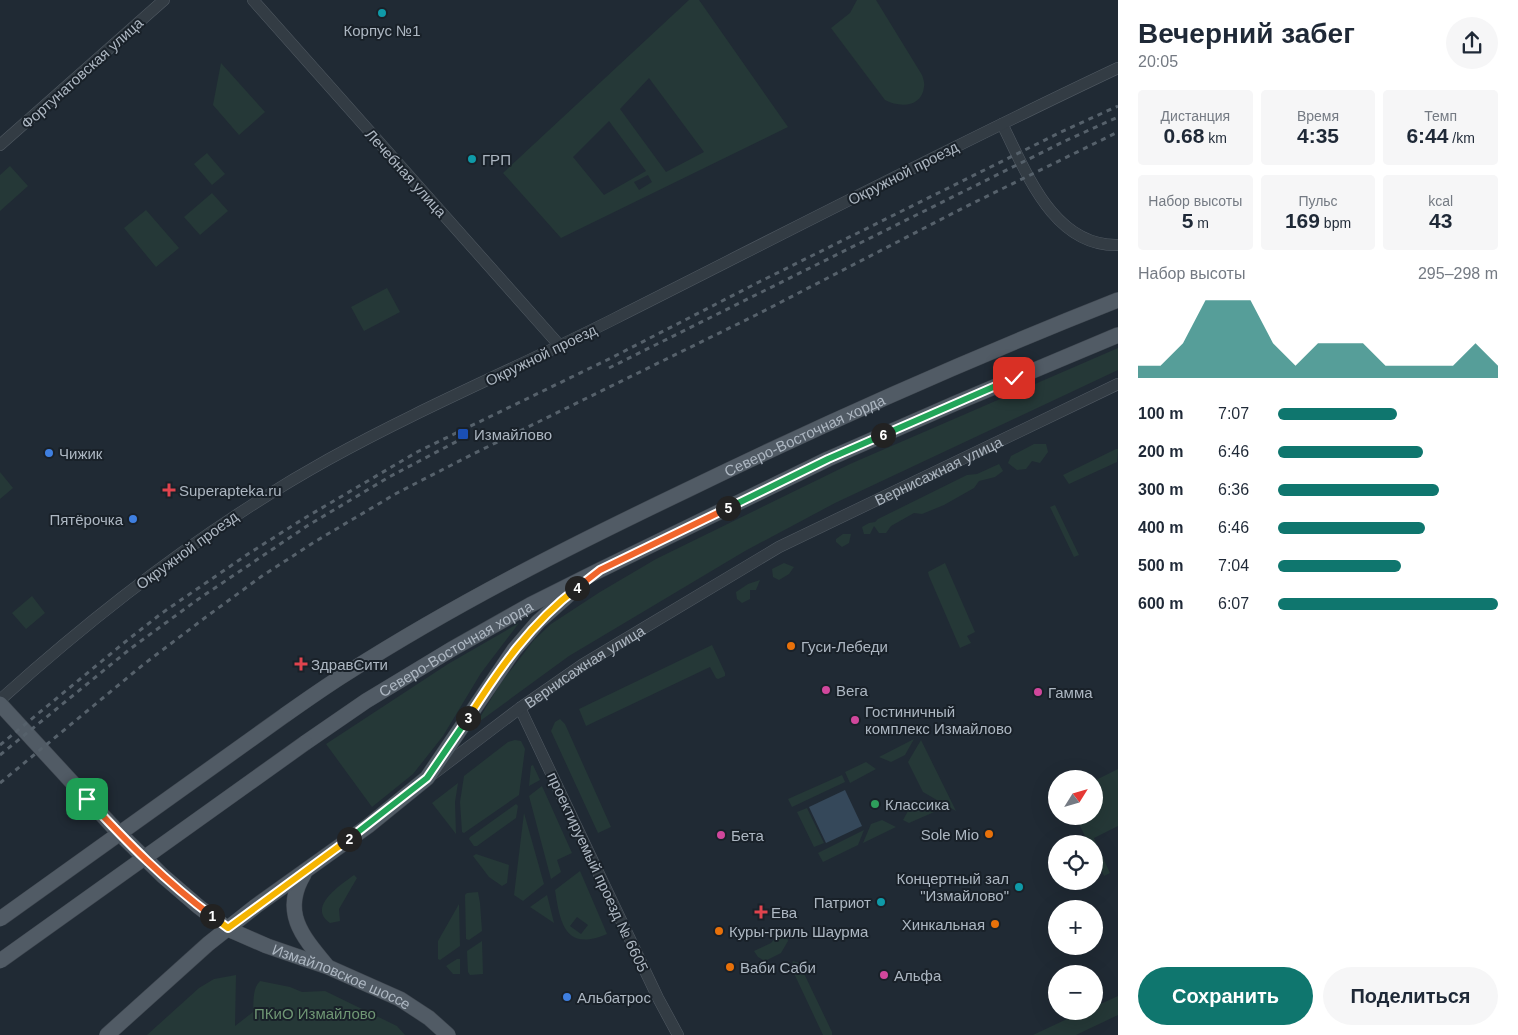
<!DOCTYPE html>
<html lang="ru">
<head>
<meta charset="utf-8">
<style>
  :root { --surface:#fff; --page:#f6f6f7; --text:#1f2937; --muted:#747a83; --accent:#0f766e }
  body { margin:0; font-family:Helvetica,sans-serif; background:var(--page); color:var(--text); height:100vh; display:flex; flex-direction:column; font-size:19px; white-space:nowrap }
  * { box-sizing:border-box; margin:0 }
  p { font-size:16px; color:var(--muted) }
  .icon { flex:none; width:28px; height:28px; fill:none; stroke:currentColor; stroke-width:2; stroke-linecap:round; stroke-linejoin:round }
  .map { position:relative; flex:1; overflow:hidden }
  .side { display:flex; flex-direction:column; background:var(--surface); width:400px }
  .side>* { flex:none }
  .needle { width:32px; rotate:53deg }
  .buttons { position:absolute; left:1048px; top:770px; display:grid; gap:10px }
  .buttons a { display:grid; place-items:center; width:55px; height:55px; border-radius:50%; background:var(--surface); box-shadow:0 5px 20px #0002; font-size:25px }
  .pin { position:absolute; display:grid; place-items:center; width:42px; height:42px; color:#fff; margin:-21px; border-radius:10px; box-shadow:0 2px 8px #0006 }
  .km { position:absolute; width:25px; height:25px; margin:-12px; border-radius:50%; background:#222; color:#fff; font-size:14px; line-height:25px; text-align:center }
  .round { display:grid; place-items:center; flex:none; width:52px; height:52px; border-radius:26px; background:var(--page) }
  .headline { display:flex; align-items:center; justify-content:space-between; height:85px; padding:0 20px }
  h1 { font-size:28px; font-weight:700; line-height:38px }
  .figures { display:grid; grid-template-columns:repeat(3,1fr); gap:8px; height:85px; padding:5px 20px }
  .figures div { display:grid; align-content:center; border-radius:5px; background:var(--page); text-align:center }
  .figures b { font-size:21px; font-weight:700 }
  .figures small { font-size:14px; font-weight:400 }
  .figures p { font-size:14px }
  .chart { height:140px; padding:10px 20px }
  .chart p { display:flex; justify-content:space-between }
  .chart svg { width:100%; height:90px; margin-top:5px; fill:var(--accent); opacity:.7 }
  .action { display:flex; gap:10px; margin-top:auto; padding:10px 20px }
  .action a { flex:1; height:58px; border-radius:30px; background:var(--accent); color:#fff; font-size:20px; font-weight:700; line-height:58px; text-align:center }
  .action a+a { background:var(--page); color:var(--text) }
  ul { padding:0 20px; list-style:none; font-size:16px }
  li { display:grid; grid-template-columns:80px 60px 1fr; align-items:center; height:38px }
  li i { height:12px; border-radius:6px; background:var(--accent) }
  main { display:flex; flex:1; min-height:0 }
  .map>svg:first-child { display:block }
  .green { fill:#253837; fill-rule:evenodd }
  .water { fill:#35485a }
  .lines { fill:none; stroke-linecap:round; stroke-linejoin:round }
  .minor-casing { stroke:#515a63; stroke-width:12 }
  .major-casing { stroke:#3d454e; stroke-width:16 }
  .minor { stroke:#333c44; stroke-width:11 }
  .major { stroke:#515b65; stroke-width:15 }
  .rail { stroke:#56616b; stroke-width:3; stroke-dasharray:5 5; stroke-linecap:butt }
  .major-bridge-casing { stroke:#3d454e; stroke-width:16; stroke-linecap:butt }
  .major-bridge { stroke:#515b65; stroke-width:15 }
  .split-1-casing { stroke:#fff; stroke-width:10 }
  .split-2-casing { stroke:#fff; stroke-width:10 }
  .split-3-casing { stroke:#fff; stroke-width:10 }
  .split-4-casing { stroke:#fff; stroke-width:10 }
  .split-5-casing { stroke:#fff; stroke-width:10 }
  .split-6-casing { stroke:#fff; stroke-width:10 }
  .split-7-casing { stroke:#fff; stroke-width:10 }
  .split-1 { stroke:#f0652b; stroke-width:6 }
  .split-2 { stroke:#f5b400; stroke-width:6 }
  .split-3 { stroke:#22a559; stroke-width:6 }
  .split-4 { stroke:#f5b400; stroke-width:6 }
  .split-5 { stroke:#f0652b; stroke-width:6 }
  .split-6 { stroke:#22a559; stroke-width:6 }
  .split-7 { stroke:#22a559; stroke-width:6 }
  .culture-dot { fill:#0f9aa8; stroke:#192129; stroke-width:2 }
  .transit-dot { fill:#1a4fb4; stroke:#192129; stroke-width:2 }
  .shop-dot { fill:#3f7fe0; stroke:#192129; stroke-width:2 }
  .health-dot { fill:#e0444e; stroke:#192129; stroke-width:2 }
  .food-dot { fill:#e8710a; stroke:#192129; stroke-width:2 }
  .hotel-dot { fill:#d1479c; stroke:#192129; stroke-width:2 }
  .leisure-dot { fill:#2e9e5b; stroke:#192129; stroke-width:2 }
  .labels { text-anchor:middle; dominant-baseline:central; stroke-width:4; stroke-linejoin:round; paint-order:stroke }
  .poi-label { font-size:15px; fill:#adb7c2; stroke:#192129; text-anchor:start }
  .street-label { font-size:15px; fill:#adb7c2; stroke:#192129 }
  .park-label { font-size:15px; fill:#6f9674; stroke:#192129 }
</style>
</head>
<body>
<main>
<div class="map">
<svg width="1118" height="1035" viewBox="0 0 1118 1035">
  <rect width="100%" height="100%" fill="#202a34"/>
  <path class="green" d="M689,0H699L788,127L561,238L503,173ZM649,78L704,152L666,172L620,109ZM609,121L646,171L604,195L573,157ZM648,175L652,182L639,190L634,182Z
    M857,0H876L922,75C923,78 925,83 924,87C922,107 900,108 885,100L831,28L850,13Z
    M221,63L265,112L239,135L213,105Z
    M207,153L225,174L212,185L194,164Z
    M10,166L28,186L0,211V175Z
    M212,193L228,211L200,235L184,217Z
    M146,210L179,248L156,267L124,228Z
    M387,288L400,312L364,331L351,307Z
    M1118,348V370L835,503L745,551L569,656L476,724L500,684L534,640L551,624L600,592L656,559L850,464Z
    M1034,444H1046L1048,452L1040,463L1032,461L1026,469L1017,470L1008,463L1011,456Z
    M1116,449H1118L1117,462L1069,484L1063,475Z
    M999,464L1003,471L995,477L979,481L974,488L944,505L922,514L914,513L891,526L886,533H879L874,526L870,534H864L862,527L869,523L875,522L878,519L967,475L977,474Z
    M0,472L13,488L0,499Z
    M1055,505L1079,555L1074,557L1050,507Z
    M843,534H851L849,543L842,547L836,542V539Z
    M784,563L794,567L789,574L779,580L773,577L772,569Z
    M945,563L975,632L967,636L971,643L960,648L929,576L928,572Z
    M760,580L756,590H750V599L742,603L737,599L736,592L748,584Z
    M32,596L45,613L26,629L12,613Z
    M519,623L481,673L443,736L413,774L372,807L326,744L448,664Z
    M712,645L725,673V676L718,679L716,678L710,667L586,726L579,709Z
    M560,719L565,724L611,827L598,833L551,731L555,722Z
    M914,739L905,755L891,762L879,757Z
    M515,740L521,741L525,749L519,795L464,833L462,832L460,802L464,776L508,742Z
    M921,740L956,811L923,792L908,762Z
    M866,762L876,769L850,783L845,772Z
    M533,765L540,780L529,786L531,766Z
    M1118,769V826L1094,838L1110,873L1104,876L1094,854V844H1089L1075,816H1094V781Z
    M842,775L845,782L792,807L788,799Z
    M458,783L455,802L456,834L432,803Z
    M542,786L572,853L557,860L561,872L551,879L529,796Z
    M928,801L941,809L909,823L903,820L908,811Z
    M516,804L518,806L516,818L477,846H474L469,839L470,837Z
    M807,808L824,843L814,847L797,812Z
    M524,813L544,884L523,901L514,895Z
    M882,820L896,827L863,843L871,824Z
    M864,830L858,845L823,862L818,853Z
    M476,854L509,865L507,883L502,886L489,877L473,856Z
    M580,871L607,934C565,952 560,923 555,890ZM577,917L588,925L581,934L570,926Z
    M354,875L357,878L339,909L340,921L330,923C306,907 342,884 354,875Z
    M478,892L480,903L482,931L469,940L466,939L465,895L467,893Z
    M547,895L554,923L530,907Z
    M459,904L460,946L440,960L438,959V941Z
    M786,934L788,941L781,953L765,961L758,957L754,951L771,943L778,935Z
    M482,941L483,974L470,975L468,972L467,951Z
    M457,959H460V974H453L446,966Z
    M793,961L799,963L832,1032V1035H823L791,967Z
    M236,975L235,1026L253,1012C254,1002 252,989 260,981L290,987L302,992L325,991L397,1026L405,1035H147L199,988L214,979Z
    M1118,996V1015L1076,1035H1033L1084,1011H1094V1007Z"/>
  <path class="water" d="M845,790L862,826L826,843L809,807Z"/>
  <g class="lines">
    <defs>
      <g id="minor">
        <path d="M253,0L560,346"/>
        <path d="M1002,124C1026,171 1053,247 1118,245"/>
        <path d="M0,145L164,0"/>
        <path d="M0,700C101,609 210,525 329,459C421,408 519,367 614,319C781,235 948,148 1118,68"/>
        <path d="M520,708L658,998L678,1035"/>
        <path id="s1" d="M433,774L520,708L582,665L779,547L1118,384"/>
      </g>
      <g id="major">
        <path id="s2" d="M0,704L116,830L163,876L199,907L228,929L267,946L328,967L400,999L429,1018L448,1035"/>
        <path id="s3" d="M285,715C305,701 326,686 347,673C455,604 570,546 685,491C827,422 971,358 1118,300"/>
        <path id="s4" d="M305,743L366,701L452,649L530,605L600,570L828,459L956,403L1118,335"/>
        <path d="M304,874C281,912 302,936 327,966"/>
        <path d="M107,1035L208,944L256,906L368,826L427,778L514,650L538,622L573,591"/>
      </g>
    </defs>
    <use href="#minor" class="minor-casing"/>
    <use href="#major" class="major-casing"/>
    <use href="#minor" class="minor"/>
    <use href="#major" class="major"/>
    <path class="rail" d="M609,368L1065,141L1118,117
      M0,745L125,642L162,613L248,554L303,519L417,452L611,358L759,282L1061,132L1118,106
      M0,755L130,649L197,600L307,526L389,477L467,436
      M0,783L144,664L206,617L262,576L316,541L397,493L473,454L756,315L965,207L1118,132"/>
    <defs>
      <path id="major-bridge" d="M0,919L285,715
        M0,961L305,743"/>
    </defs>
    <use href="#major-bridge" class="major-bridge-casing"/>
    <use href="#major-bridge" class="major-bridge"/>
  </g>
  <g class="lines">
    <defs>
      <path id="split-1" d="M87,799C126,841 166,882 212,916"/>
      <path id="split-2" d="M212,916L228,928L349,839"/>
      <path id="split-3" d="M349,839L427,778L468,718"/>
      <path id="split-4" d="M468,718C499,669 531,623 577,588"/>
      <path id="split-5" d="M577,588L600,570L728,508"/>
      <path id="split-6" d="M728,508L828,459L883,435"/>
      <path id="split-7" d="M883,435L1014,378"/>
    </defs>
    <use href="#split-1" class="split-1-casing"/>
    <use href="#split-2" class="split-2-casing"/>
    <use href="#split-3" class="split-3-casing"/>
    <use href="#split-4" class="split-4-casing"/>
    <use href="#split-5" class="split-5-casing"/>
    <use href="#split-6" class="split-6-casing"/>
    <use href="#split-7" class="split-7-casing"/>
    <use href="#split-1" class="split-1"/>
    <use href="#split-2" class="split-2"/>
    <use href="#split-3" class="split-3"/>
    <use href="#split-4" class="split-4"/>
    <use href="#split-5" class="split-5"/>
    <use href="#split-6" class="split-6"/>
    <use href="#split-7" class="split-7"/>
  </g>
  <g class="culture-dot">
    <circle cx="382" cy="13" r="5"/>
    <circle cx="472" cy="159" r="5"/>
    <circle cx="1019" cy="887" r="5"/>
    <circle cx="881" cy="902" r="5"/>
  </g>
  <rect class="transit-dot" x="457" y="428" width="12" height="12" rx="2.5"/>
  <g class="shop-dot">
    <circle cx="49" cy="453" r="5"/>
    <circle cx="133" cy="519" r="5"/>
    <circle cx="567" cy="997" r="5"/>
  </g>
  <g class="health-dot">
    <path d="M166.5 482.5h5v5h5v5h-5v5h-5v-5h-5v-5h5z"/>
    <path d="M298.5 656.5h5v5h5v5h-5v5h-5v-5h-5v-5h5z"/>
    <path d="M758.5 904.5h5v5h5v5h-5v5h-5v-5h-5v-5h5z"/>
  </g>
  <g class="food-dot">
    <circle cx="791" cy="646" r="5"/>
    <circle cx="989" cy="834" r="5"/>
    <circle cx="995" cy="924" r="5"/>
    <circle cx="719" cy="931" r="5"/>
    <circle cx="730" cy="967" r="5"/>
  </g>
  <g class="hotel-dot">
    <circle cx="826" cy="690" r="5"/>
    <circle cx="1038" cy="692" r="5"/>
    <circle cx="855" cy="720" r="5"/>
    <circle cx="721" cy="835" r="5"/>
    <circle cx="884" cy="975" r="5"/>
  </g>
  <circle class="leisure-dot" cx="875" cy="804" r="5"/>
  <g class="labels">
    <g class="poi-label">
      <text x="382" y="30" text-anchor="middle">Корпус №1</text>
      <text x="482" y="159">ГРП</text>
      <text x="474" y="434">Измайлово</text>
      <text x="59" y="453">Чижик</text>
      <text x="179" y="490">Superapteka.ru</text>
      <text x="123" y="519" text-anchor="end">Пятёрочка</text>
      <text x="801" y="646">Гуси-Лебеди</text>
      <text x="311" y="664">ЗдравСити</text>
      <text x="836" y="690">Вега</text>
      <text x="1048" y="692">Гамма</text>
      <text x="865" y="711">Гостиничный<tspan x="865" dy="17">комплекс Измайлово</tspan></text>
      <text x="885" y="804">Классика</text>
      <text x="979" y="834" text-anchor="end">Sole Mio</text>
      <text x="731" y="835">Бета</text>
      <text x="1009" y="878" text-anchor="end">Концертный зал<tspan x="1009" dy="17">"Измайлово"</tspan></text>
      <text x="871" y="902" text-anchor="end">Патриот</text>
      <text x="771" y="912">Ева</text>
      <text x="985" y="924" text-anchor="end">Хинкальная</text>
      <text x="729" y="931">Куры-гриль Шаурма</text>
      <text x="740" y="967">Ваби Саби</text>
      <text x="894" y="975">Альфа</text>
      <text x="577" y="997">Альбатрос</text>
    </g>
    <g class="street-label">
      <text transform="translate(82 73) rotate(-42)">Фортунатовская улица</text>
      <text transform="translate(406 173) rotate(48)">Лечебная улица</text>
      <text transform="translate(903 173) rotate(-27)">Окружной проезд</text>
      <text transform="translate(541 355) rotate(-26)">Окружной проезд</text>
      <text stroke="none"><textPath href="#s3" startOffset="591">Северо-Восточная хорда</textPath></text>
      <text stroke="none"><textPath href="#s1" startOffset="591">Вернисажная улица</textPath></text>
      <text transform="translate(187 550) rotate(-36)">Окружной проезд</text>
      <text stroke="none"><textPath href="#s4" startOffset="178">Северо-Восточная хорда</textPath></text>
      <text stroke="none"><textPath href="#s1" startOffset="186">Вернисажная улица</textPath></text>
      <text transform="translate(598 872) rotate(65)">проектируемый проезд № 6605</text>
      <text stroke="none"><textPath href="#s2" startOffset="444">Измайловское шоссе</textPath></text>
    </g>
    <g class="park-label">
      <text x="315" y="1013">ПКиО Измайлово</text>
    </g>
  </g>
</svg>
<div class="buttons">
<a><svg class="needle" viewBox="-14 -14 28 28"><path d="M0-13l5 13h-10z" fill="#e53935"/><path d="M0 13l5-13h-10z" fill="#747a83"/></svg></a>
<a><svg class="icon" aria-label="locate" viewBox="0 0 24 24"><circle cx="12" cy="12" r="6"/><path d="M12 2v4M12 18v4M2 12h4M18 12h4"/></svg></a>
<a>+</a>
<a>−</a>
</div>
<div class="pin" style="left:87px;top:799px;background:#1e9e55"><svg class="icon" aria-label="arrive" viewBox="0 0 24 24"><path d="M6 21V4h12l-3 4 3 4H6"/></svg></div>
<div class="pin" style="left:1014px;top:378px;background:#d93025"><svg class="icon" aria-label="check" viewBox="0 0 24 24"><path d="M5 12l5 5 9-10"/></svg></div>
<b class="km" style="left:212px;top:916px">1</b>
<b class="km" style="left:349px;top:839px">2</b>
<b class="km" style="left:468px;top:718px">3</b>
<b class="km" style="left:577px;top:588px">4</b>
<b class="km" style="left:728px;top:508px">5</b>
<b class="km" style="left:883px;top:435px">6</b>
</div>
<section class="side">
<div class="headline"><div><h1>Вечерний забег</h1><p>20:05</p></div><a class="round"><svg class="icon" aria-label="share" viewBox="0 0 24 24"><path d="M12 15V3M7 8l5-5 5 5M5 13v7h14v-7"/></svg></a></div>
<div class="figures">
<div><p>Дистанция</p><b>0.68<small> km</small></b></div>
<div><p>Время</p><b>4:35</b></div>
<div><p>Темп</p><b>6:44<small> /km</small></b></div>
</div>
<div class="figures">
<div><p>Набор высоты</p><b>5<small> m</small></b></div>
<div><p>Пульс</p><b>169<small> bpm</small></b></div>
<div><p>kcal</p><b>43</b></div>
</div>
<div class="chart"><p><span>Набор высоты</span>295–298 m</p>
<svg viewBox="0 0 160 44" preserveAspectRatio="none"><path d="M0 44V38L10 38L20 27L30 6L40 6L50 6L60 27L70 38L80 27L90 27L100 27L110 38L120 38L130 38L140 38L150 27L160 38V44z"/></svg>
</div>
<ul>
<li><b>100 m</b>7:07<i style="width:54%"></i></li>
<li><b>200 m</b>6:46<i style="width:66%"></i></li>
<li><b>300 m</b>6:36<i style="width:73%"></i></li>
<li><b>400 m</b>6:46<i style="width:67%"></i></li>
<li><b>500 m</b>7:04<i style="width:56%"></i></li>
<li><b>600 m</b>6:07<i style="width:100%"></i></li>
</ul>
<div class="action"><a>Сохранить</a><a>Поделиться</a></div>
</section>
</main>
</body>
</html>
